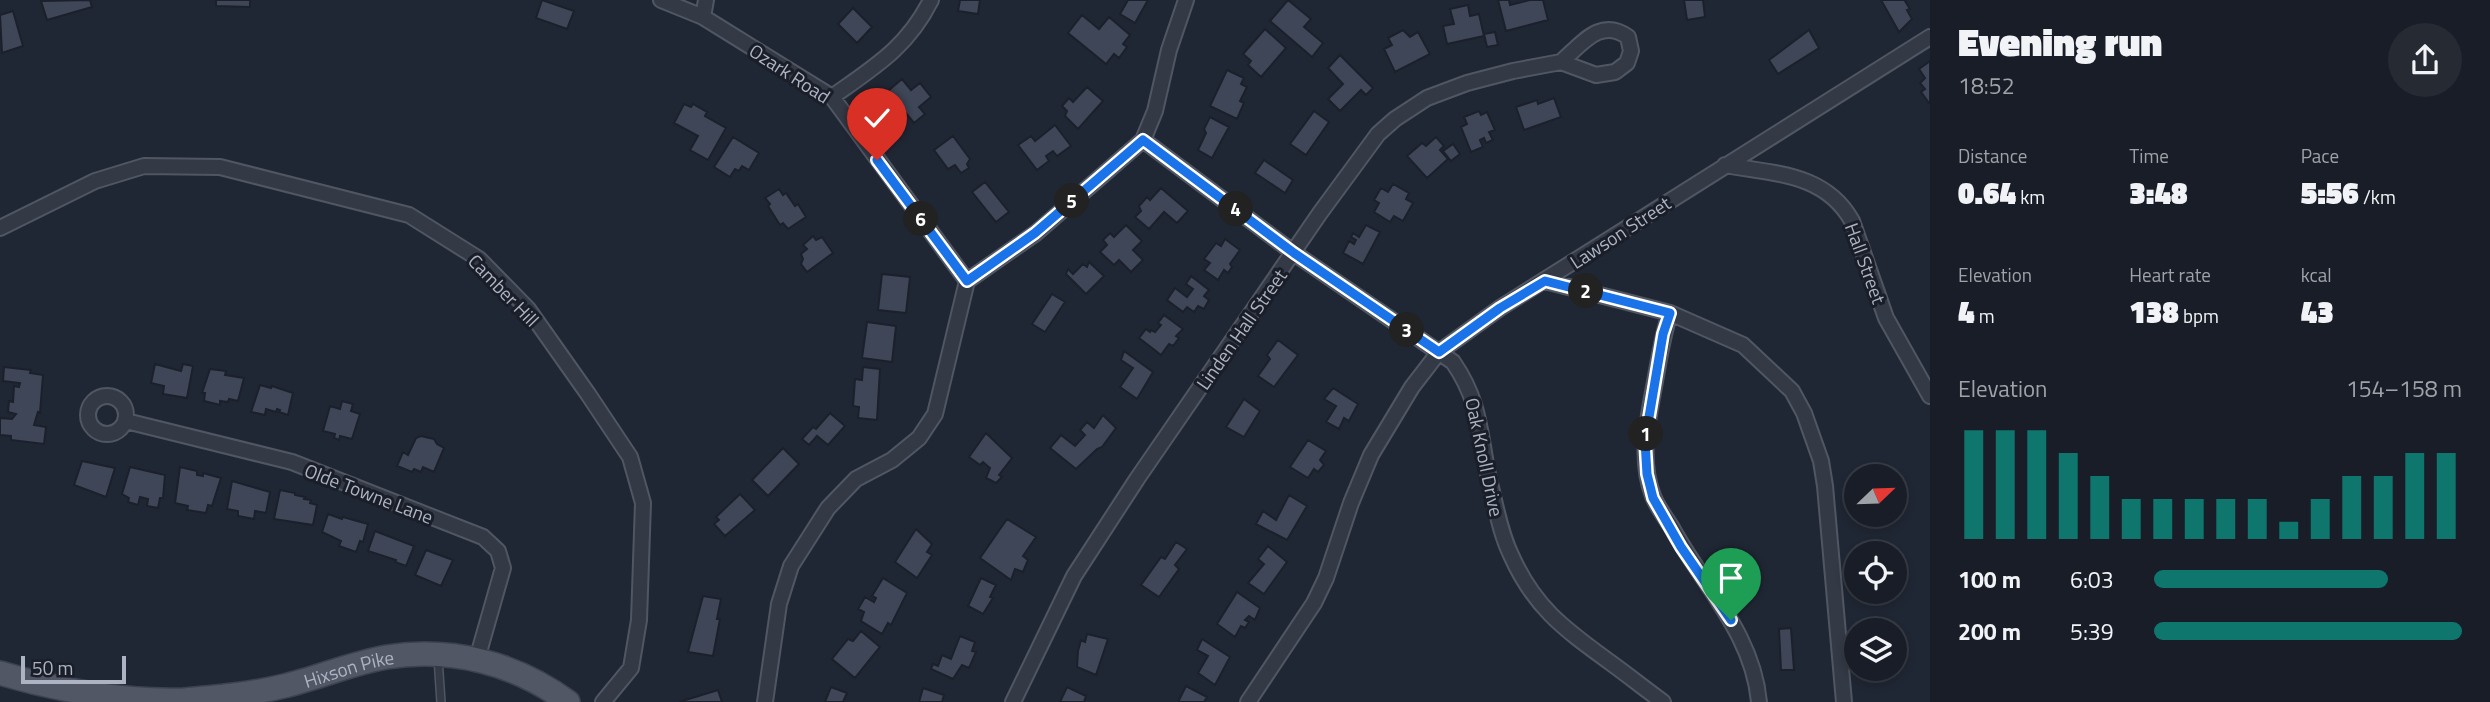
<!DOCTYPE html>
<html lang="en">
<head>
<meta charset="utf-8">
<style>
  :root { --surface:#181d27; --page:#252a33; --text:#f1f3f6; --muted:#9fa2a7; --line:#363b44; --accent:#0f766e }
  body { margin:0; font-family:"Titillium Web",sans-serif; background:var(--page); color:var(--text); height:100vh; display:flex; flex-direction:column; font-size:26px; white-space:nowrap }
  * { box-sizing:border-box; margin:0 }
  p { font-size:23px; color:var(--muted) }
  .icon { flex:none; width:38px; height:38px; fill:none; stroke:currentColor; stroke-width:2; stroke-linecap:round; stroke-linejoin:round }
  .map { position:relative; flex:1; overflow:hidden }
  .drawer { display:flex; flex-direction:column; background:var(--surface); width:560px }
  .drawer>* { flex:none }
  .needle { width:46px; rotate:67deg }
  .fabs { position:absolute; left:1844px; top:464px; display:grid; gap:14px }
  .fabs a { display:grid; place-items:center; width:63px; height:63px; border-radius:50%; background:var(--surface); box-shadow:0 4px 10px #0003,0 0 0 2px var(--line); font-size:35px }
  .scale { position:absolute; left:21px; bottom:18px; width:105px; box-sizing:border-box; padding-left:7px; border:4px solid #adb3c2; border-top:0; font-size:19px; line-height:24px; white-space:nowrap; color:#adb3c2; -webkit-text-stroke:5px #191e29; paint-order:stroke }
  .pin { position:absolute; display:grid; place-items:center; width:60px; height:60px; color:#fff; margin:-72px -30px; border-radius:50% 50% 50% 0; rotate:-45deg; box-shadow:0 0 7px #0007 }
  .pin .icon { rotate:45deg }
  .km { position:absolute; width:35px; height:35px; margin:-18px; border-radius:50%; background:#222; color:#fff; font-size:19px; line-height:35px; text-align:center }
  .round { display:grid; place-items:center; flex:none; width:74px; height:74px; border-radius:37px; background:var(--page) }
  .overview { display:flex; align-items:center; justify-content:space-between; height:119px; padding:0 28px }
  h1 { font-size:38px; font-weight:800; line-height:52px }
  .figures { display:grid; grid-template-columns:repeat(3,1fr); gap:10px; height:119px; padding:7px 28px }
  .figures div { display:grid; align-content:center }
  .figures b { font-size:30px; font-weight:800 }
  .figures small { font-size:19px; font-weight:400 }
  .figures p { font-size:19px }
  .chart { height:196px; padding:14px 28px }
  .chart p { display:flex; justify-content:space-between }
  .chart svg { width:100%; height:126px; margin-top:7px; stroke:var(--accent); stroke-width:6 }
  ul { padding:0 28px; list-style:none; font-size:23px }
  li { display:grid; grid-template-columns:112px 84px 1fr; align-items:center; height:52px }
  li i { height:18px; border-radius:9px; background:var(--accent) }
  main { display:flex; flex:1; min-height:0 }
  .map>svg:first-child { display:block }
  .building { fill:#3e4657; stroke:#1b202b; stroke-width:2 }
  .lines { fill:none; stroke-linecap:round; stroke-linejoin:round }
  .lane-casing { stroke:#515663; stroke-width:10 }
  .street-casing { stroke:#515663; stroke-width:18 }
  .primary-casing { stroke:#3d424f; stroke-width:26 }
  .lane { stroke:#333945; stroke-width:7 }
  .street { stroke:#333945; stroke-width:14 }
  .primary { stroke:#515765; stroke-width:23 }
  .route-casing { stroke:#fff; stroke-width:14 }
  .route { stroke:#1a73e8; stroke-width:9 }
  .labels { text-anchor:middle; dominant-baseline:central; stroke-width:6; stroke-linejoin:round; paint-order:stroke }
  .street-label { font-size:19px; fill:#adb3c2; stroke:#191e29 }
</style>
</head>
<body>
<main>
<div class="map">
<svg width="1930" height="702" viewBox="0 0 1930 702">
  <rect width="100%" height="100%" fill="#202734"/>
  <path class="building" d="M90,0L92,7L47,20L41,1Z
    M216,0H250V7L216,6Z
    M542,0L574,11L567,29L536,18Z
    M960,0H980L978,14L958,11Z
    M1128,0H1148L1135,23L1120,14Z
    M1288,0L1311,19L1304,27L1323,43L1312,57L1270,21Z
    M1498,0H1509L1510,5L1530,0H1543L1548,20L1506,31Z
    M1684,0H1703L1705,17L1687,20Z
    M1881,0H1907L1905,1L1910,9L1907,10L1912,19L1899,32Z
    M1468,5L1470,16L1479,14L1484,36L1447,44L1443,26L1454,24L1450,9Z
    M853,8L872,27L857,43L838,24Z
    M13,11L23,46L2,53L0,15Z
    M1082,15L1099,29L1109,17L1130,35L1123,44L1127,47L1119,58L1114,54L1106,64L1068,33Z
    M1265,29L1286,48L1261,77L1248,65L1251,61L1243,54Z
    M1403,30L1410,37L1418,32L1430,54L1395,72L1384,49L1392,45L1388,38Z
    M1809,30L1819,48L1778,74L1769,60Z
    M1495,32L1498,45L1487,47L1484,34Z
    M1340,55L1373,88L1366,95L1361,90L1340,111L1328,99L1343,84L1328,68Z
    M1930,61V103H1929L1921,92L1925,89L1920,83L1925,78L1919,69Z
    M1227,70L1244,78L1241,84L1247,87L1240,101L1244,103L1237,119L1210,106Z
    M902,79L911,90L920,83L931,97L919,107L925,114L914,123L888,91Z
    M1087,87L1103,101L1078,129L1065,116L1067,111L1062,106L1069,98L1073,102Z
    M1554,98L1561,117L1524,130L1516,107L1537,100L1538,104Z
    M684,104L691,107L693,104L707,112L705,116L726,128L708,160L690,150L698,136L674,123Z
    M1314,111L1329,122L1306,155L1290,144Z
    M1479,111L1481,115L1487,112L1495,130L1489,132L1493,140L1486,143L1484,138L1480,140L1483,147L1471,152L1461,127L1467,124L1464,117Z
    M1210,117L1229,127L1212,158L1198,150L1206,133L1204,129Z
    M1055,125L1071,146L1057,156L1053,151L1046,156L1049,161L1037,170L1018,145L1031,136L1035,141Z
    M953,136L970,159L967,164L969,168L961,173L955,165L948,169L934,150Z
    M733,137L759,153L749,170L742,166L739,171L735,169L730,177L714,167Z
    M1436,137L1444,146L1440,150L1448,159L1427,178L1407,156L1422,143L1426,146Z
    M1453,144L1460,154L1451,161L1443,151Z
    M1264,160L1293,180L1285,193L1255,173Z
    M985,182L1009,212L996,222L972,192Z
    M1393,184L1409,193L1406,199L1413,203L1403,221L1394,216L1390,222L1374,212L1379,203L1374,200L1381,188L1388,192Z
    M1161,188L1188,211L1177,223L1164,212L1149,229L1135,217L1141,211L1139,206L1147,197L1150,200Z
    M779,189L783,195L786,193L795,206L798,204L806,217L788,229L783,223L780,225L768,206L770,204L765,198Z
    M1126,225L1142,241L1133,250L1143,260L1131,272L1119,260L1114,265L1100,252L1107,245L1103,240L1110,233L1114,237Z
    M1366,225L1380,232L1363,264L1343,253L1349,241L1354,244L1356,240L1351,237L1353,233L1359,237Z
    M813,236L816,240L822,237L833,253L807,272L801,264L803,259L801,254L807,249L803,245Z
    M1225,239L1240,250L1230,264L1232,267L1228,273L1224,270L1218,280L1204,270L1210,263L1204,259L1216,243L1221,246Z
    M1089,262L1104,276L1086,294L1066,274L1068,269L1073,274L1083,264L1087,267Z
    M882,274L910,277L906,313L878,310Z
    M1191,276L1209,290L1204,296L1209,300L1204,309L1198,306L1194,312L1187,307L1183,312L1167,300L1175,288L1187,297L1193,289L1186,284Z
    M1052,294L1065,302L1045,332L1032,324Z
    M1164,315L1183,329L1176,336L1179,338L1173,346L1169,344L1161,355L1139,338L1146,329L1150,332L1151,330L1155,332L1161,325L1158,323Z
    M867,322L896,326L892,362L862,358Z
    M1278,340L1298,355L1274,387L1258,376L1270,359L1267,355Z
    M1124,351L1153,372L1137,399L1120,387L1133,368L1121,360Z
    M155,364L181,371L183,364L193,366L187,398L163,394L164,386L151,383Z
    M4,367L31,370L30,373L43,375L40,413L38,412L34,425L46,427L44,444L11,440V436L0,435V418L12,419L16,414L8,412L9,401L13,402L14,386L19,387L20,383L3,381Z
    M863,367L880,369L877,420L858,418L859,407L853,406L855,379L862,380Z
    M210,369L226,371L225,375L244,378L238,401L229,399L228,402L220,401V405L204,401L205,393H202Z
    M260,385L271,388L272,386L293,393L288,415L279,412L280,410L277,409L276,412L266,409L265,415L251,412Z
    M1333,388L1358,404L1349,421L1344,418L1339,429L1326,422L1336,406L1324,399Z
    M1244,399L1260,411L1244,437L1226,427Z
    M342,401L353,404L351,411L360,414L352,439L340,436L339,440L334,438L335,434L323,431L330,406L340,409Z
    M830,413L845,426L828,445L817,436L809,445L802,439L813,427L816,429Z
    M1103,415L1116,428L1102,447L1097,449L1076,469L1050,448L1061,435L1075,446L1085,435L1080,430L1087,422L1094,428Z
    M986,433L1012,458L999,475L1002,477L996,483L986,478L990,468L983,462L980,465L969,457Z
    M421,436L434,439L437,444L444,448L434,472L423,467L421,472L414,469L412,472L397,466L403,452L408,455L416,438Z
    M1308,440L1326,451L1320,460L1324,465L1318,472L1314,469L1308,478L1290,467Z
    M783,448L799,464L768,496L752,480Z
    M82,461L115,468L106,497L74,485Z
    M130,467L165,475L163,498H160L158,508L147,506L148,499L140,497L138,505L128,502L129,498L122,494Z
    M180,467L197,471V475L203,476V473L221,478L212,506L208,505L206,513L187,510L188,506L175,503Z
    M232,481L270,492L266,513L255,511L254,519L238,516V511L227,509Z
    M280,490L295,493V495L305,497L304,499L311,500L310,503L317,505L313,525L274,519Z
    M740,494L755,510L725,536L714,524L719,520L716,517Z
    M1289,495L1307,506L1287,540L1256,524L1263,511L1276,520Z
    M328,514L342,519L343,517L368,524L363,542L360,541L356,552L339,546L341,541L322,532Z
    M1007,519L1036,537L1023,556L1028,560L1023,572L1015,569L1011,580L980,558Z
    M916,529L932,544L927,552L932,555L917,578L895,562Z
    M375,531L414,546L406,566L395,562L396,560L368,551Z
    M1176,542L1187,549L1175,565L1179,569L1159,597L1141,585L1161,557L1165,559Z
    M1268,546L1287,562L1264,594L1248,583L1264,564L1258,559Z
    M426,550L453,560L441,586L415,575Z
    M883,578L907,593L891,625L888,623L882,634L861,621L864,612L858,609L865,597L874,602L876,598L872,596Z
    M981,578L996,585L990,597L993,598L983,614L968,606Z
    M1237,592L1260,608L1255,620L1249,616L1245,620L1249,622L1245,628L1241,626L1235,637L1217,624Z
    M703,596L721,599L717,619H720L713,656L688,652Z
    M1791,628L1794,670H1781L1779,629Z
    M861,631L880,647L855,678L832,659L848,639L853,641Z
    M1087,634L1108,639L1096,675L1077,667L1078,651L1081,640L1085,642Z
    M960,636L975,642L972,651L976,652L969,668L962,665L953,679L931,669L933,664L938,666L942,655L951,659Z
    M1202,639L1230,657L1215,685L1198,673L1208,656L1197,650Z
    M1186,686L1207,697L1204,702H1178Z
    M831,687L847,693L843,702H825Z
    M1067,687L1086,696L1084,702H1060Z
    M923,688L944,695L942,702H919Z
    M718,690L722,702H679Z"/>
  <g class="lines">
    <defs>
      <path id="lane" d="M438,658L441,702"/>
      <path id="street" d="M661,0L703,17L832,97L967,281
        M703,17L706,0
        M832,97C874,67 907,48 931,0
        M1143,140L1294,253L1453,362C1482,404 1479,436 1490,483C1496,507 1500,532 1511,555C1535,609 1566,630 1611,663C1629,676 1645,689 1663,702
        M1725,165C1775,174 1825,173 1852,221L1886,318L1930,396
        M0,228L95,181L144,166L220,167L409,215L479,259L528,309L588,394L630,457L643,503L639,620L631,668L603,702
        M1545,281L1670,313L1743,345L1792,391L1804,413L1821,461L1825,486L1844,702
        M1670,313C1663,334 1660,354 1656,376C1649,415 1638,457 1653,496C1657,507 1666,518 1672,528C1703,585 1753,634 1759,702
        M88 415a19 19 0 1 1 38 0a19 19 0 1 1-38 0Z
        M126,421L292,462L483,537L498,551L503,568L477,659
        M765,702L779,604L791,566L828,508L856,479L892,460L919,438L935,414L967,281L1036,233L1143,140L1155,111L1169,50L1186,0
        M1013,702L1074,576L1137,479L1320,213L1378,134L1395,119L1427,98L1467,83L1513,71L1561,62L1596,75L1615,72L1627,63L1631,51L1628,37C1600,17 1582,44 1561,62
        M1248,702L1314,603L1326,578L1351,503L1371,455L1412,387L1439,352L1500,308L1930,37"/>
      <g id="primary">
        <path id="s1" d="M0,673C56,690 125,702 184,700C217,697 252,694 284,686C318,678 352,663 387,657C452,647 515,663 568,702"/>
      </g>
    </defs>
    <use href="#lane" class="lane-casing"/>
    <use href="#street" class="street-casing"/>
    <use href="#primary" class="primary-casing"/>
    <use href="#lane" class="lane"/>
    <use href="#street" class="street"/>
    <use href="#primary" class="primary"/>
  </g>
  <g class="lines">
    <defs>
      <path id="route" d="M877,160L967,281L1035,233L1143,140L1294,253L1439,352L1500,308L1545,281L1670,313L1663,334L1645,441L1647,474L1653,498L1681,547L1731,620"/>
    </defs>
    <use href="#route" class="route-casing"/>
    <use href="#route" class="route"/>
  </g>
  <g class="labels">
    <g class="street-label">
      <text transform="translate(790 73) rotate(33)">Ozark Road</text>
      <text transform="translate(1620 232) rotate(-33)">Lawson Street</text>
      <text transform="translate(1866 263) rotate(70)">Hall Street</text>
      <text transform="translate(504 290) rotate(46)">Camber Hill</text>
      <text transform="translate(1241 329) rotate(-55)">Linden Hall Street</text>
      <text transform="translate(1485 457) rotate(78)">Oak Knoll Drive</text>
      <text transform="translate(369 493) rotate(21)">Olde Towne Lane</text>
      <text stroke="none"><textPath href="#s1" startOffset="355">Hixson Pike</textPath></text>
    </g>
  </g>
</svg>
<div class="fabs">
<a><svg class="needle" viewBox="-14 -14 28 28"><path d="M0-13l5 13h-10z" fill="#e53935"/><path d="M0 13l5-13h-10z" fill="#9fa2a7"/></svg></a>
<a><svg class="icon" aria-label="locate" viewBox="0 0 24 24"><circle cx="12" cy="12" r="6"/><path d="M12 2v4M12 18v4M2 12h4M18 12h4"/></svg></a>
<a><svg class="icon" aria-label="layers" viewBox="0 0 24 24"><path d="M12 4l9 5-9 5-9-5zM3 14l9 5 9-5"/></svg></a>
</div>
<div class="scale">50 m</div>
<div class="pin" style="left:1731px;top:620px;background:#1e9e55"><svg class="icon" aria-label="arrive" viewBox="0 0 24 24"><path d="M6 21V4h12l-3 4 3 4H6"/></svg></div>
<div class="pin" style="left:877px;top:160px;background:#d93025"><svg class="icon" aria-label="check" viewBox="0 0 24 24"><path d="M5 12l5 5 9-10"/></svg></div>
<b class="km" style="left:1646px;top:434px">1</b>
<b class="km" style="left:1586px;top:291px">2</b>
<b class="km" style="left:1407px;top:330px">3</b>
<b class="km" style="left:1236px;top:209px">4</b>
<b class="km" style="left:1072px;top:201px">5</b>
<b class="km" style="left:921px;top:219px">6</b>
</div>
<section class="drawer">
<div class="overview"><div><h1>Evening run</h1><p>18:52</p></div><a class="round"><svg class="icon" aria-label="share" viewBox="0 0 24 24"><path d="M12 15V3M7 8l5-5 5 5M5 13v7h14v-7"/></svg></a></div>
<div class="figures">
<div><p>Distance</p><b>0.64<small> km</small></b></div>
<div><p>Time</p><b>3:48</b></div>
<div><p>Pace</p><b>5:56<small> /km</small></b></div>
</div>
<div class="figures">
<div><p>Elevation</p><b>4<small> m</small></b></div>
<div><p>Heart rate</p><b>138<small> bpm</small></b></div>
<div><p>kcal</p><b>43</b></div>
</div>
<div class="chart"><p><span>Elevation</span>154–158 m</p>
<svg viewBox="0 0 160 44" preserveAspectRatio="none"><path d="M5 44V6M15 44V6M25 44V6M35 44V14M45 44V22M55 44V30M65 44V30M75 44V30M85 44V30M95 44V30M105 44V38M115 44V30M125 44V22M135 44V22M145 44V14M155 44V14"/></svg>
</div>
<ul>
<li><b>100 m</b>6:03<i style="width:76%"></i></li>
<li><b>200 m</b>5:39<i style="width:100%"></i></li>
</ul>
</section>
</main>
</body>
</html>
